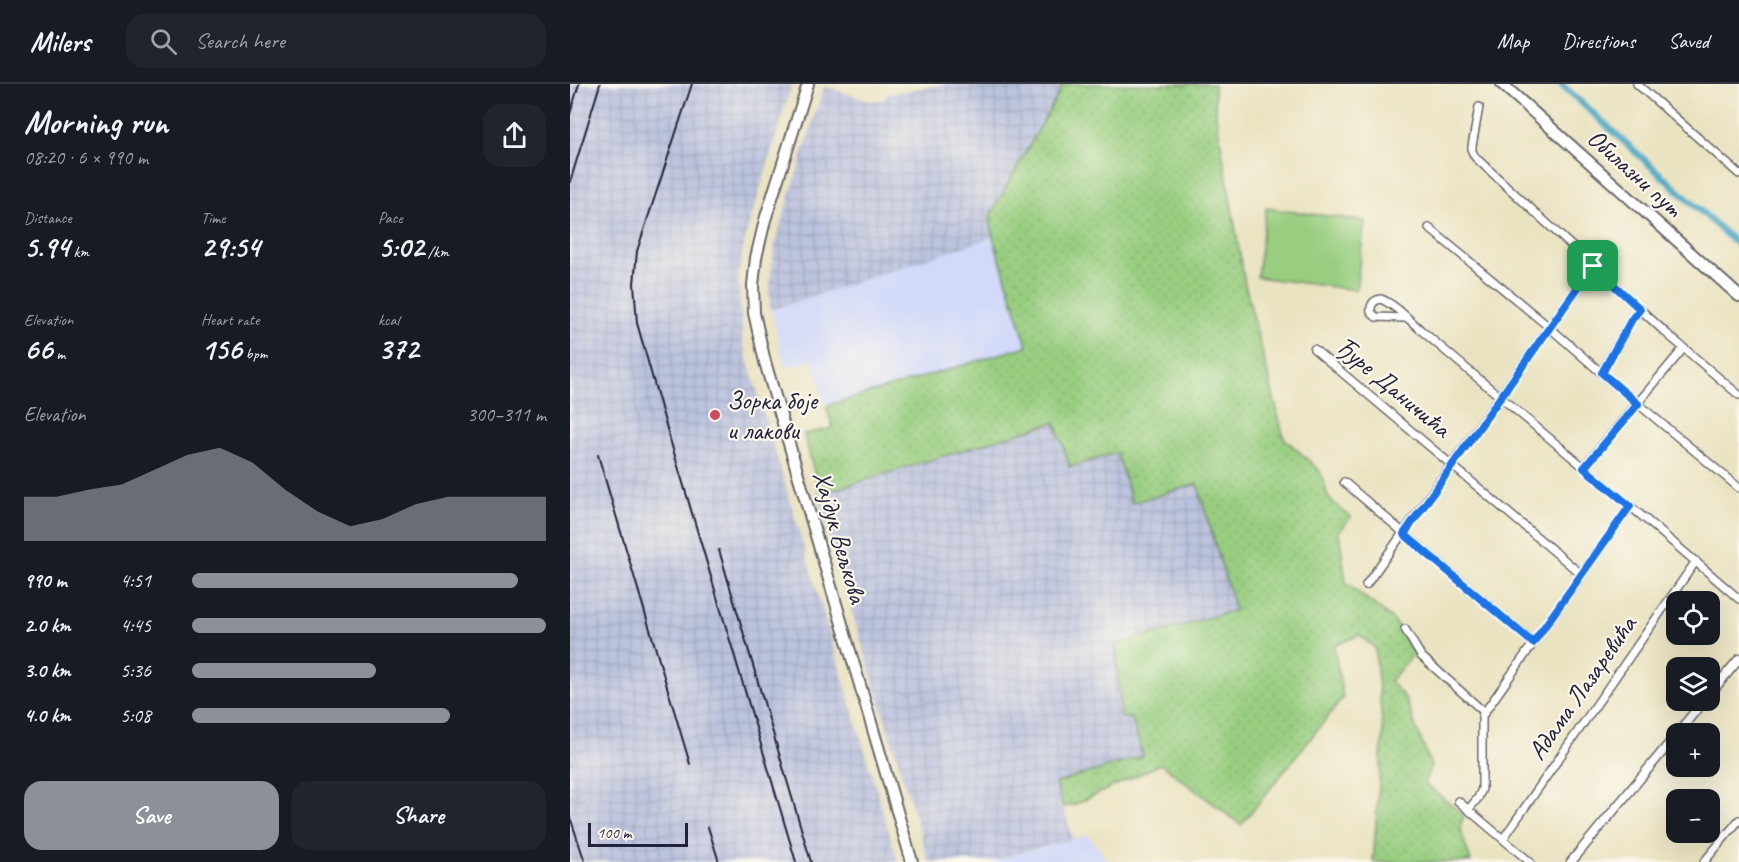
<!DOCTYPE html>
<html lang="en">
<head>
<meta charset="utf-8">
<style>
  :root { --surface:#171b24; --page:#20242c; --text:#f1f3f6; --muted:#9ea1a6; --line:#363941; --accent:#8c9099 }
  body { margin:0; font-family:Caveat,sans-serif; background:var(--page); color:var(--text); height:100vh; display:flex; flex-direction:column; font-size:22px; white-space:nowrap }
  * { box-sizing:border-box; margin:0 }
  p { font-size:20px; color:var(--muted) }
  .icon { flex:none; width:33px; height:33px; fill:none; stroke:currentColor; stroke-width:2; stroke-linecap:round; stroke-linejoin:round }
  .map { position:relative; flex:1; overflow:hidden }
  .details { display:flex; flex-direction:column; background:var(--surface); width:570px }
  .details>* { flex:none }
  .fabs { position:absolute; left:1096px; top:507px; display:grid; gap:12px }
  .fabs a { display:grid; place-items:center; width:54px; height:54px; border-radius:12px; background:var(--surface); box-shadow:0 6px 24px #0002; font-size:30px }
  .scale { position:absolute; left:18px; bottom:15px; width:100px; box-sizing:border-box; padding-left:6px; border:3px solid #22223b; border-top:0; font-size:16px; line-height:21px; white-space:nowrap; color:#22223b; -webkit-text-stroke:4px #fbf7ec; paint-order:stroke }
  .pin { position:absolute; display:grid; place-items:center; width:51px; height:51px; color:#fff; margin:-26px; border-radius:12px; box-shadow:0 3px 9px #0006 }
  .round { display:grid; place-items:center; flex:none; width:63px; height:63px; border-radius:18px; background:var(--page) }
  .head { display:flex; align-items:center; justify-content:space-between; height:102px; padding:0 24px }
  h1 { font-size:33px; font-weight:700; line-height:45px }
  .stats { display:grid; grid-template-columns:repeat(3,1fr); gap:9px; height:102px; padding:6px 24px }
  .stats div { display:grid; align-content:center }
  .stats b { font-size:30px; font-weight:700 }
  .stats small { font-size:16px; font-weight:400 }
  .stats p { font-size:16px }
  .chart { height:168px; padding:12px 24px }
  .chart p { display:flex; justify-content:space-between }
  .chart svg { width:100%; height:108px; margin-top:6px; fill:var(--accent); opacity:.7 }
  .button { display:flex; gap:12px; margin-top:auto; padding:12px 24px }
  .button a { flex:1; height:69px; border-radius:18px; background:var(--accent); color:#fff; font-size:24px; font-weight:700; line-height:69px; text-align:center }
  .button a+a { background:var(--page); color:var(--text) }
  ul { padding:0 24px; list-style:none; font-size:20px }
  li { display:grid; grid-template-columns:96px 72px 1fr; align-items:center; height:45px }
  li i { height:15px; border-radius:8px; background:var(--accent) }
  header { display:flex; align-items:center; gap:36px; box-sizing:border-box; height:84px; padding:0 30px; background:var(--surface); border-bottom:2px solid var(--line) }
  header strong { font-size:28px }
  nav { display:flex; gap:33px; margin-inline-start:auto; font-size:21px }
  .search { width:420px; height:54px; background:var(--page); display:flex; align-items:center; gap:15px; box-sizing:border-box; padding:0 21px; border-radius:18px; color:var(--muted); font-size:22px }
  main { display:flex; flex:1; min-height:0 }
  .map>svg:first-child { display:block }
  .built { fill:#d2d9f9 }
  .industrial { fill:url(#industrial-grid) }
  .grass { fill:url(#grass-dots); stroke:#5e785e; stroke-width:1.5 }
  .green { fill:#99ce80; stroke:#5e785e; stroke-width:1.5 }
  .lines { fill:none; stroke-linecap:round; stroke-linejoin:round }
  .canal { stroke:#46a8c6; stroke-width:7 }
  .minor-casing { stroke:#68666a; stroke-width:10 }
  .tertiary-casing { stroke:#68666a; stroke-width:11 }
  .primary-casing { stroke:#68666a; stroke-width:14 }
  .minor { stroke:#fff; stroke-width:7 }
  .tertiary { stroke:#fff; stroke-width:8 }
  .primary { stroke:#fff; stroke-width:10 }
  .rail { stroke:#22223b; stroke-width:2 }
  .route-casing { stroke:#fff; stroke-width:12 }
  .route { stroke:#1a73e8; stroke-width:8 }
  .poi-dot { fill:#d1495b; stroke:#fbf7ec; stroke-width:2 }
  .labels { text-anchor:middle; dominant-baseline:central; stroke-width:4.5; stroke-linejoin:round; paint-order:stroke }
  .street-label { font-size:26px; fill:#22223b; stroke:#fbf7ec }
  .poi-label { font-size:26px; fill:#22223b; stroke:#fbf7ec; text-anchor:start }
</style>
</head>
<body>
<header>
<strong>Milers</strong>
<div class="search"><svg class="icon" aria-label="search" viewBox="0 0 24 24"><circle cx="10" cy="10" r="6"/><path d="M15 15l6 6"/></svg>Search here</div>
<nav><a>Map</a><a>Directions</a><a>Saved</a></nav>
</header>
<main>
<section class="details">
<div class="head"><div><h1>Morning run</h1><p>08:20 · 6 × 990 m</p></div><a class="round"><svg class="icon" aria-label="share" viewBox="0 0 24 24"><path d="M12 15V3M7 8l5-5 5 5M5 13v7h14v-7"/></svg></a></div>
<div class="stats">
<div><p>Distance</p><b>5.94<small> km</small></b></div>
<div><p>Time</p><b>29:54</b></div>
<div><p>Pace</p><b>5:02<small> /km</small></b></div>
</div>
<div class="stats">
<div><p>Elevation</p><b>66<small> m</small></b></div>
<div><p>Heart rate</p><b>156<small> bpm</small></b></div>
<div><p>kcal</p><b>372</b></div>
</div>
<div class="chart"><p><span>Elevation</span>300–311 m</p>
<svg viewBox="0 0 160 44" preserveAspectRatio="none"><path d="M0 44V26L10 26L20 23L30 21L40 15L50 9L60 6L70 12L80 23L90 32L100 38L110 35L120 29L130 26L140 26L150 26L160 26V44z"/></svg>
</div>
<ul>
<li><b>990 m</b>4:51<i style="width:92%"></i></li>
<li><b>2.0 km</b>4:45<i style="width:100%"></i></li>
<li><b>3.0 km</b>5:36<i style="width:52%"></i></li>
<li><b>4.0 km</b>5:08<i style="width:73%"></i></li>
</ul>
<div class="button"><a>Save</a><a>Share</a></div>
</section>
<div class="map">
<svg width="1169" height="778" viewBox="0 0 1169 778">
  <defs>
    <pattern id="industrial-grid" width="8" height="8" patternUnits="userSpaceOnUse" patternTransform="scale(1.5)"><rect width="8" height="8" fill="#bcc3de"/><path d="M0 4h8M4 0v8" fill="none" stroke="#a1a7bf"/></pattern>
    <pattern id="grass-dots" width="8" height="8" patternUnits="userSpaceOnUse" patternTransform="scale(1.5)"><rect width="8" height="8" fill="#99ce80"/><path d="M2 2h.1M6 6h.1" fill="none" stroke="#84b170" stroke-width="1.8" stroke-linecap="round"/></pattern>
  </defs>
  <rect width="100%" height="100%" fill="#fbf7ec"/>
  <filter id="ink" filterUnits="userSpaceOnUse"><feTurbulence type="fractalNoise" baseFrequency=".0167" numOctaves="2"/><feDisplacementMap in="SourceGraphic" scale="12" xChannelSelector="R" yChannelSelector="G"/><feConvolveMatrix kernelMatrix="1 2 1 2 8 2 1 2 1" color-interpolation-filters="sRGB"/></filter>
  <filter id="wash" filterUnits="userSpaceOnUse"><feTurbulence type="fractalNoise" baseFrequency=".008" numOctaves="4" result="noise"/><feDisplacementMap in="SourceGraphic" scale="24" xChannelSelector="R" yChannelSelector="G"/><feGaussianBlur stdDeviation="1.35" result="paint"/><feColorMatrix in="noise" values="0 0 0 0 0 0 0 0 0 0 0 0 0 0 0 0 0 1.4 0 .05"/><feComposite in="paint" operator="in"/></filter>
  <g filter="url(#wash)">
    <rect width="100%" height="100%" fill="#eae3c1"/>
    <path class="built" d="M423,153L457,262L256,322L242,276L215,284L200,221Z
      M518,751L538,778H417Z"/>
    <path class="industrial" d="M0,0H222L174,158L168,195L173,260L328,778H0Z
      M376,0H492L490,7L420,132L423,153L201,226L199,208L205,159L254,2L299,17L314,16L318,10Z
      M486,338L547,369L627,400L665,526L546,561L562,635L573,673L486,699L503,755L415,778H359L246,411Z"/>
    <path class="grass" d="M492,0H644L646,31L675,200L714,354L750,387L759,415L781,433L769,448L776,498L824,537L844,570L820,597L835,614L861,682L855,699L894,731L890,743L901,778H803L813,649L805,564L789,551L764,562L773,614L671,741L591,680L504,721L493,723L486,699L573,672L562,635L551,633L546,561L665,526L627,400L562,419L547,369L500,383L485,338L250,410L234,350L263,344L256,322L457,262L423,153L420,132L490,7Z"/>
    <path class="green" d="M696,124L795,137L786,206L687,193Z"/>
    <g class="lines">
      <path class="canal" d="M991,0L1169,162"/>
    </g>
  </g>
  <g filter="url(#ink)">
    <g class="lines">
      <defs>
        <path id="minor" d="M1067,0L1169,90
          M909,23L902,62V67L905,73L1096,249L1169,311
          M859,144L979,243L1043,299L1169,404
          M836,234L806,233L801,228C800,220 804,216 811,215C826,221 839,236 852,247C957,336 1064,424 1169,515
          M744,265L1011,490
          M1031,289L1062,235L1070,225
          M1014,383L1113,265
          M774,398L963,559
          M796,501L1023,182
          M835,545L851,572L914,628
          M888,717L960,778
          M898,726L908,714L912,705V632L1060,422
          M933,755L1126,477
          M1134,778L1169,736"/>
        <path id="tertiary" d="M1140,610L1169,575
          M1107,650L1134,616
          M1001,778L1107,650"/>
        <path id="primary" d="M238,0L195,136L186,174L183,201L184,229L195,278L342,778
          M932,0L1169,212"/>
      </defs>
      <use href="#minor" class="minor-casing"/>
      <use href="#tertiary" class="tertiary-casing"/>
      <use href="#primary" class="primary-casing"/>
      <use href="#minor" class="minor"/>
      <use href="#tertiary" class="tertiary"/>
      <use href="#primary" class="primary"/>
      <path class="rail" d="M122,0L67,167L64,200L67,239L99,352L226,778
        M0,30L9,0
        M0,98L30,0
        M28,371L120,680
        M149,466L241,778
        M0,733L15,778
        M138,743L149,778"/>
    </g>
  </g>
  <g class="lines" filter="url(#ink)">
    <defs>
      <path id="route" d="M1023,182L1070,225L1062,235L1032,289L1068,320L1014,384L1060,422L963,559L834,450Z"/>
    </defs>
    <use href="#route" class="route-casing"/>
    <use href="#route" class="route"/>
  </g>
  <circle class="poi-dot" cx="145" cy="331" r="6"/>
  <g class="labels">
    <g class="street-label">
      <text transform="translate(1065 89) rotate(42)">Обилазни пут</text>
      <text transform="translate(823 303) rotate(40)">Ђуре Даничића</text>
      <text transform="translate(270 453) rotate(74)">Хајдук Вељкова</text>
      <text transform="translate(1012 604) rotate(-55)">Адама Лазаревића</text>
    </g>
    <g class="poi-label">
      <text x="157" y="316">Зорка боје<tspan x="157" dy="30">и лакови</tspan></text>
    </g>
  </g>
</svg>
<div class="fabs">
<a><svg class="icon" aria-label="locate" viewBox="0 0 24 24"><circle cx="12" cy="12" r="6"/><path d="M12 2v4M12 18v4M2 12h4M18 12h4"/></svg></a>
<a><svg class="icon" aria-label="layers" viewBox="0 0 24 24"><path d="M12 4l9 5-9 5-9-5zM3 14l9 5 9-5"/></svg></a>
<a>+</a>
<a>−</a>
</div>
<div class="scale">100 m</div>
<div class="pin" style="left:1023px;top:182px;background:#1e9e55"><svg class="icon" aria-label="arrive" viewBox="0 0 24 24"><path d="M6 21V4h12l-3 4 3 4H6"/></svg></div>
</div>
</main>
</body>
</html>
